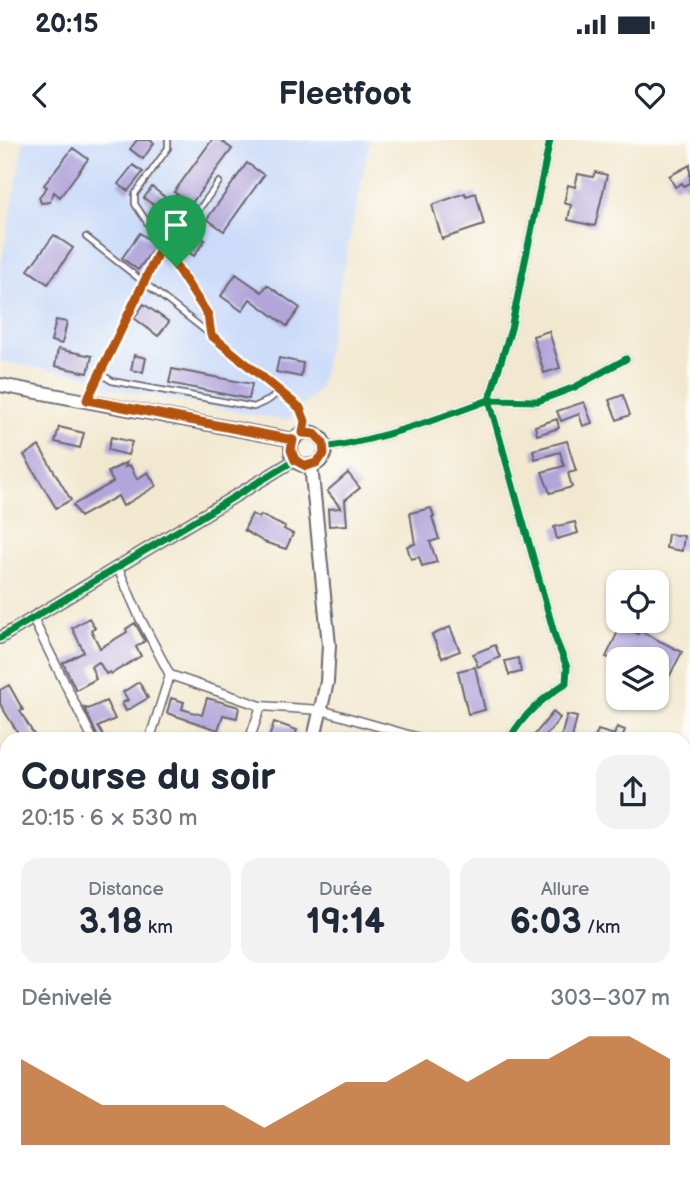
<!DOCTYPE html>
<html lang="fr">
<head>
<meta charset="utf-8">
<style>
  :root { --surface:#fff; --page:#f2f2f3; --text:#1f2937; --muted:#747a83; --accent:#b45309 }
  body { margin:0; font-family:"Balsamiq Sans",sans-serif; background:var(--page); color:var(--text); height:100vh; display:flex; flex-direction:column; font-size:26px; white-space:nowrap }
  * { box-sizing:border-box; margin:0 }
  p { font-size:23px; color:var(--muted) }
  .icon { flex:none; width:38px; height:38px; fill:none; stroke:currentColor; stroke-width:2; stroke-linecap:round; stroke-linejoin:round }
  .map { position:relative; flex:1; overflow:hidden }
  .sheet { position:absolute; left:0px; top:592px; width:691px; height:450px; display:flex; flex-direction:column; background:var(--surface); border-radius:21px 21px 0 0; box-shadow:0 2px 5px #0004 }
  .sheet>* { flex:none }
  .buttons { position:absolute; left:606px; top:430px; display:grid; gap:14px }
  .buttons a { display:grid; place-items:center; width:63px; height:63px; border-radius:14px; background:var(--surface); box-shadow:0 2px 5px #0004; font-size:35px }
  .pin { position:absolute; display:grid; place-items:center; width:60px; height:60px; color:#fff; margin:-72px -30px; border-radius:50% 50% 50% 0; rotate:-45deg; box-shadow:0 0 7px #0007 }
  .pin .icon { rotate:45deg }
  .round { display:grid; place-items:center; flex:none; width:74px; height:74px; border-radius:21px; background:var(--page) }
  .head { display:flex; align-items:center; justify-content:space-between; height:119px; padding:0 21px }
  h1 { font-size:38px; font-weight:600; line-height:52px }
  .figures { display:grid; grid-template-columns:repeat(3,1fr); gap:10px; height:119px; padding:7px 21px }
  .figures div { display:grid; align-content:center; border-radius:18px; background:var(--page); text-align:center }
  .figures b { font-size:35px; font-weight:600 }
  .figures small { font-size:19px; font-weight:400 }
  .figures p { font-size:19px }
  .chart { height:196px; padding:14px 21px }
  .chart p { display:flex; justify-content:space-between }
  .chart svg { width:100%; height:126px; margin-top:7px; fill:var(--accent); opacity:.7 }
  .status { display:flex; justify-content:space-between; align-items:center; height:49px; padding:0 35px; background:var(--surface); direction:ltr }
  .status svg { height:19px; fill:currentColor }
  header { display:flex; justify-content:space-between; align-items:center; height:91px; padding:0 21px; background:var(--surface); font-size:32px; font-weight:600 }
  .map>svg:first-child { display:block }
  .built { fill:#cbdbf9 }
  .building { fill:#b2a5da }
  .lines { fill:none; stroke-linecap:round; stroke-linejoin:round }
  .service-casing { stroke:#6b676f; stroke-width:8 }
  .minor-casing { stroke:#6b676f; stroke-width:11 }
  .tertiary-casing { stroke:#6b676f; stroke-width:14 }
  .secondary-casing { stroke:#6b676f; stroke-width:16 }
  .service { stroke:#fff; stroke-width:4.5 }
  .minor { stroke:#fff; stroke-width:8 }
  .tertiary { stroke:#fff; stroke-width:10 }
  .secondary { stroke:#fff; stroke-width:12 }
  .cycleway-casing { stroke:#fdfcf7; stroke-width:11 }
  .cycleway { stroke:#00873e; stroke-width:7 }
  .route-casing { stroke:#fff; stroke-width:14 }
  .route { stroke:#b45309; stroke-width:9 }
</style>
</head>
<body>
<div class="status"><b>20:15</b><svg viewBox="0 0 49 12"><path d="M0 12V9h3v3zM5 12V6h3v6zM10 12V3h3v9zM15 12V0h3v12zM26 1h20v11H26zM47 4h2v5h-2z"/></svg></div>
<header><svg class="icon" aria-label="back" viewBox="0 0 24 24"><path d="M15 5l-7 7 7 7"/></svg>Fleetfoot<svg class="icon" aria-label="heart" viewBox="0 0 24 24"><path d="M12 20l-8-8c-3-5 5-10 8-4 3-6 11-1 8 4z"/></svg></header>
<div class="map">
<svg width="690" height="1040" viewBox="0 0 690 1040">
  <rect width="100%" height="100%" fill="#fdfcf7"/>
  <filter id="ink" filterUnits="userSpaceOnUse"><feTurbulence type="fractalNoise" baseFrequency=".0143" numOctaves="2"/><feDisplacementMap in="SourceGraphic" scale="14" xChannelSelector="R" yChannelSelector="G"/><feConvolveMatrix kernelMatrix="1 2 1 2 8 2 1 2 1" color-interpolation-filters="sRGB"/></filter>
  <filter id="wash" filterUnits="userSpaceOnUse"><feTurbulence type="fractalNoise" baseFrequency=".00686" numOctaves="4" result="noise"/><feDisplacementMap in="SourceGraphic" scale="28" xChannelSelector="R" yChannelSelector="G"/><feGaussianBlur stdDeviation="1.57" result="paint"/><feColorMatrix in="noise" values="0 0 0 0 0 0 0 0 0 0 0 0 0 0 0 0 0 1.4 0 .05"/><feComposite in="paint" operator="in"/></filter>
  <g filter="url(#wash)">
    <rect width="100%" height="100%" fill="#f2e8cf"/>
    <path class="built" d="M24,0H370L319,250L287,281L99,246L91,237L0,221V130Z
      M188,1034H262L282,1040H186Z"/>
    <g id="blocks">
      <path class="building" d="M137,0H150L154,3L143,19L130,9Z
        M212,0H220L232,9L191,64L174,52Z
        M73,8L88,19L60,57L54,52L50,62L41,63L39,57L47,47L44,45Z
        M247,23L264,35L224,91L207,79Z
        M133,25L143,32L128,51L118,44Z
        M690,25V43L684,46L682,43L675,47L669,36Z
        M595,32L607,35L595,86L568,80L571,65L564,63L568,45L575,47L578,34L593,37Z
        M152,47L171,62L163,72L144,58Z
        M465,53L466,56L476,53L484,85L442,99L432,65Z
        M179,81L205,100L194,116L167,97Z
        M140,93L156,105L138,130L122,118Z
        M54,95L73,108L48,144L28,130Z
        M236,134L262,152L267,145L300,168L287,186L250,159L242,171L221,156Z
        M144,164L169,182L158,196L134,178Z
        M56,180L67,182L62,204L51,201Z
        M549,191L560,228L544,233L533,196Z
        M58,209L92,216L88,233L55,226Z
        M134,215L146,218L143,232L131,230Z
        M279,218L303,223L301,237L276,232Z
        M172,229L252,244L249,259L169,243Z
        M623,255L630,275L617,280L609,260Z
        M584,262L592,283L583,286L579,274L561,281L557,271Z
        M557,279L559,288L537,295L535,286Z
        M59,287L84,293L80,308L55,302Z
        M111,297L132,302L128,315L108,310Z
        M567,301L576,331L568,333L572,347L550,353L542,332L564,326L560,312L535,319L533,310Z
        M39,306L71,360L56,368L24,315Z
        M127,322L125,327L130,325L137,339L148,332L156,346L123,366L118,356L80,377L73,365L113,342L108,332Z
        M348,333L360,348L345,360L347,385L329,386L328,369L341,368L327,351Z
        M431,368L434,377H432L439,399L430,402L437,422L422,426L419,417L411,419L407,406L415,404L410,373Z
        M252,374L259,378L261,375L285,387L284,389L293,394L286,409L264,402L244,390Z
        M575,382L578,393L557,399L554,387Z
        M668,394L684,396L682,411L666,408Z
        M89,478L95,488L91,490L100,508L127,492L126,489L135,483L145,501L136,507L141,516L111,534L110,532L106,534L99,522L91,526L96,539L76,550L63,523L84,512L72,488Z
        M621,485L638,494L640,491L682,512L668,539L656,534V520H618V522L606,517Z
        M450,487L460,511L442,518L432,495Z
        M495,505L500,517L478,527L473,514Z
        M518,518L521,532L509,535L505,521Z
        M475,527L485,570L468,574L458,531Z
        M139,542L148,558L126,571L122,563L128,560L123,552Z
        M9,545L23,570L20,571L36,598H21L0,564V550Z
        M171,558L184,562L182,569L202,575L207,558L239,567L237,578L223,575L218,590L167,573Z
        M106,561L115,579L98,587L105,598H98L84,567L88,569Z
        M553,572L560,578L544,598H532Z
        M567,575L577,577L572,598L561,597Z
        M274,582L297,590L294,598H269Z
        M617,587L625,590L622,598H595L598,590L614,595Z
        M7,996V1040H3L0,1035V1001Z"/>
    </g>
  </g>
  <g filter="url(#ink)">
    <use href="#blocks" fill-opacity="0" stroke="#6b676f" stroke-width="2"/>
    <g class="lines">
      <defs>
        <path id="service" d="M168,0V8L135,54V64L208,175L211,195
          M154,91L179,71H194L200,68L219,42
          M86,97L272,243C290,260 306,266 303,293
          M99,233L112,241L254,267L269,260L280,251
          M88,259L162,106"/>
        <path id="minor" d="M325,308C382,299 435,280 489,260L511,189L550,0
          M117,426L139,476L170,535L150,598
          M33,479L92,598
          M170,535L261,566L321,570L419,598
          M250,598L261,566
          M510,598C524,574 542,559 566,543L567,527L556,500L489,260L538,261L575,247L626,219
          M0,628L7,640
          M684,692L690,694L684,740
          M0,733L7,729
          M684,894L690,896
          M0,977L6,987
          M684,986L690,988
          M277,1034L297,1040
          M569,1034L587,1040
          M486,1040L488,1034"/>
        <path id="tertiary" d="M0,498L295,320
          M0,871L7,883
          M93,1034L96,1040"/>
        <path id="secondary" d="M0,245L294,300
          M291 309a17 17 0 1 1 34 0a17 17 0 1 1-34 0Z
          M311,325L329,505L327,542L314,598
          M178,1040L180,1034"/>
      </defs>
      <use href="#service" class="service-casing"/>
      <use href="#minor" class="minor-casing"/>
      <use href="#tertiary" class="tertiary-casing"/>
      <use href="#secondary" class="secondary-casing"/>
      <use href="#service" class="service"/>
      <use href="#minor" class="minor"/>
      <use href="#tertiary" class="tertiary"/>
      <use href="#secondary" class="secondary"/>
      <defs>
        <path id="cycleway" d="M325,308C382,299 435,280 489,260L511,189L550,0
          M0,498L295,320
          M510,598C524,574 542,559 566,543L567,527L556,500L489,260L538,261L575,247L626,219"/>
      </defs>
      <use href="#cycleway" class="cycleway-casing"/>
      <use href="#cycleway" class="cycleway"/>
    </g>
  </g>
  <g class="lines" filter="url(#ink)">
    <defs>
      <path id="route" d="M162,105L208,175L211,195L300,268L305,281L303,293L315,294L323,303L324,314L316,323L306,326L295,320L291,310L293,300L87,260Z"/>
    </defs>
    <use href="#route" class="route-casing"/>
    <use href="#route" class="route"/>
  </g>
</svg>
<div class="buttons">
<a><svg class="icon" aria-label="locate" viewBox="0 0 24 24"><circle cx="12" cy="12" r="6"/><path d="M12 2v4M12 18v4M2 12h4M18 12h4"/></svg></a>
<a><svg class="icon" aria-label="layers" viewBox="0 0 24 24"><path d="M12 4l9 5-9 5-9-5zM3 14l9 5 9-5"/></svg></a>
</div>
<div class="pin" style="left:176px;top:127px;background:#1e9e55"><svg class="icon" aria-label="arrive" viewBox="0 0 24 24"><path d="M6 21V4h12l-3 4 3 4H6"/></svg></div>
<section class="sheet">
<div class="head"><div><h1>Course du soir</h1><p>20:15 · 6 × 530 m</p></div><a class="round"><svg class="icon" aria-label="share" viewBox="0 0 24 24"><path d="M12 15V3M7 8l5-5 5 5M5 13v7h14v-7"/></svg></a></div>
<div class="figures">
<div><p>Distance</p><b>3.18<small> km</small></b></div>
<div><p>Durée</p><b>19:14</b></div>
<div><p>Allure</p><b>6:03<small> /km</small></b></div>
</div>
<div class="chart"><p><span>Dénivelé</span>303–307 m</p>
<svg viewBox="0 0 160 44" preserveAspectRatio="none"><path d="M0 44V14L10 22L20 30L30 30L40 30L50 30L60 38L70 30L80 22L90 22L100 14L110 22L120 14L130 14L140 6L150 6L160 14V44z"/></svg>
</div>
</section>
</div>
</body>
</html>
